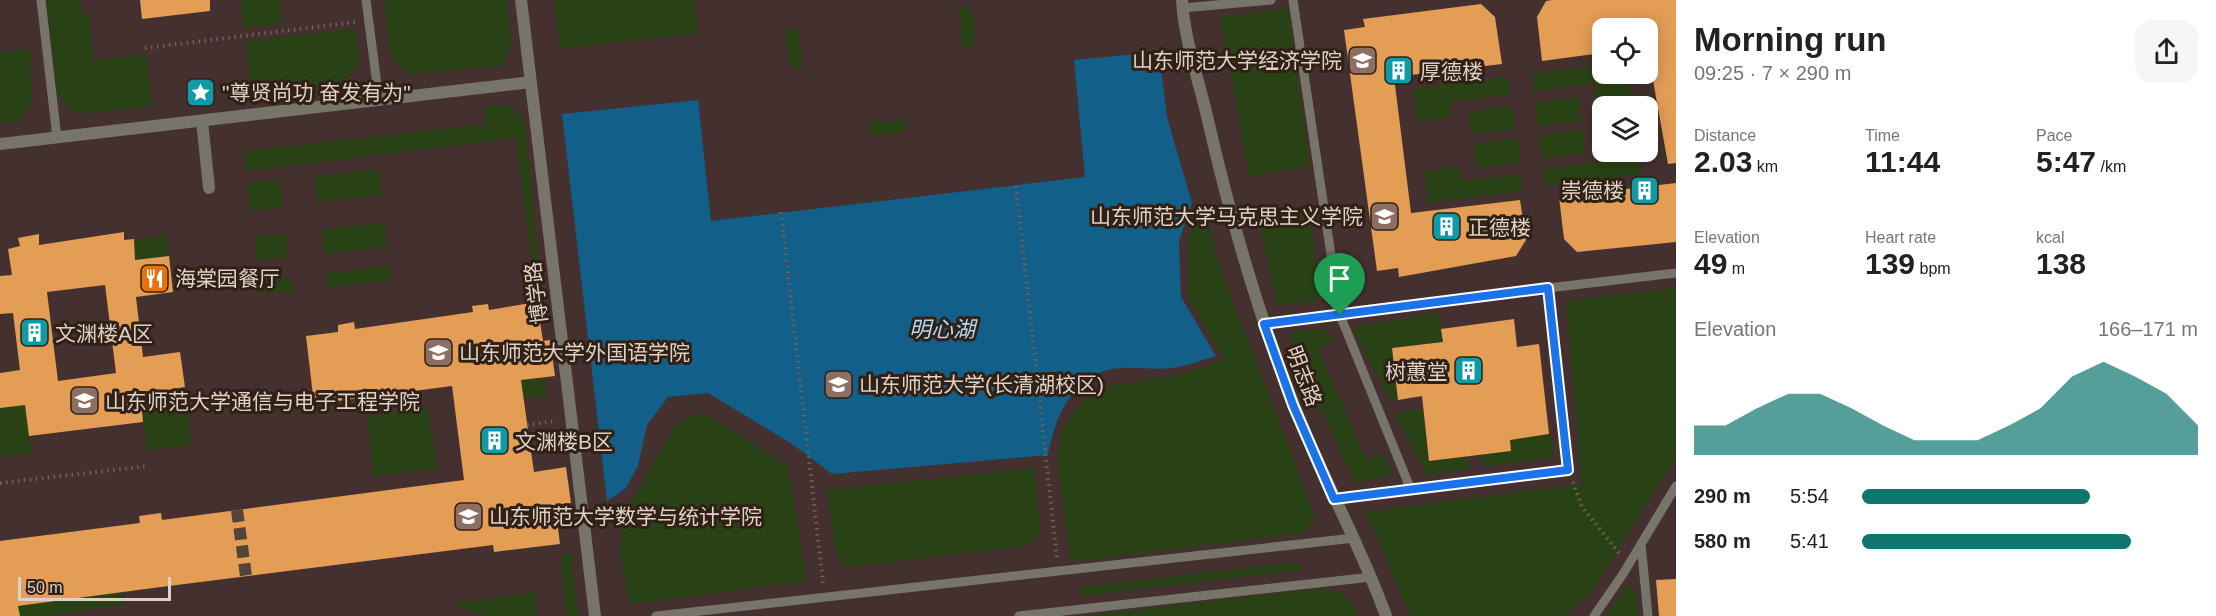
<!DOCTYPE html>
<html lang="en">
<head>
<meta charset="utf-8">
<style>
  :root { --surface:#fff; --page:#f6f6f6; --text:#222; --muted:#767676; --accent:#0f766e }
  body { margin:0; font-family:Helvetica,"Noto Sans SC",sans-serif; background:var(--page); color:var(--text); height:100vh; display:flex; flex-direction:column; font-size:22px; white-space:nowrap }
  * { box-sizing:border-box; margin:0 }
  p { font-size:20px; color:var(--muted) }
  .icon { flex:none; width:33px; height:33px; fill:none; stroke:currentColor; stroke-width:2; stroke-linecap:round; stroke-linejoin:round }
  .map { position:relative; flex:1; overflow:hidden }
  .side { display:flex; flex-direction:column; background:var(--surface); width:540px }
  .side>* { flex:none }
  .tools { position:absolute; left:1592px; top:18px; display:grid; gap:12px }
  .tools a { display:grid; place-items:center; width:66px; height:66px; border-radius:12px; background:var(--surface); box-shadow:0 3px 15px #0003; font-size:30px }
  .scale { position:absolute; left:18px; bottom:15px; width:153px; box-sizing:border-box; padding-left:6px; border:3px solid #ddd1ca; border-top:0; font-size:16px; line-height:21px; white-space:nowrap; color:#ddd1ca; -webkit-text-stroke:4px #312014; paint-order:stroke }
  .pin { position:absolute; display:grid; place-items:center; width:51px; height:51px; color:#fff; margin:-62px -26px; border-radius:50% 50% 50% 0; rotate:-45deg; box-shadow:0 0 6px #0007 }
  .pin .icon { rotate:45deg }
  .round { display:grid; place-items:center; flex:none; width:63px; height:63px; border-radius:18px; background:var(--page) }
  .summary { display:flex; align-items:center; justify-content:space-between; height:102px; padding:0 18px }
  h1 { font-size:33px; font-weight:600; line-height:45px }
  .metrics { display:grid; grid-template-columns:repeat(3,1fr); gap:9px; height:102px; padding:6px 18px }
  .metrics div { display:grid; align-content:center }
  .metrics b { font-size:30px; font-weight:600 }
  .metrics small { font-size:16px; font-weight:400 }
  .metrics p { font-size:16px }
  .chart { height:168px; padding:12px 18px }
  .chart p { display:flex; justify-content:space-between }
  .chart svg { width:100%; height:108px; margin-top:6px; fill:var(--accent); opacity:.7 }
  ul { padding:0 18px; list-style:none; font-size:20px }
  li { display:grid; grid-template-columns:96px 72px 1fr; align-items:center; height:45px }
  li i { height:15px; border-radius:8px; background:var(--accent) }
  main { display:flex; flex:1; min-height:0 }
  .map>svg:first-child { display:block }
  .education { fill:#44302f; fill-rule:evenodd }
  .green { fill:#294215 }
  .water { fill:#125f89 }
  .building { fill:#e39d55; fill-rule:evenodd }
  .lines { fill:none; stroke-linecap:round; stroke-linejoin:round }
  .street-tunnel { stroke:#544338; stroke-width:12; stroke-dasharray:12 6; stroke-linecap:butt }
  .path { stroke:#716156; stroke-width:4; stroke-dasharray:1.5 4.5; stroke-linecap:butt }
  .lane { stroke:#77746a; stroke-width:9 }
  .street { stroke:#77746a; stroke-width:12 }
  .route-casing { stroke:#fff; stroke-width:12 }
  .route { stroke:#1a73e8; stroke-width:8 }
  .labels { text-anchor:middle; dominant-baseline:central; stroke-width:6; stroke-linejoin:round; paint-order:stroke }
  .poi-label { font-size:21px; fill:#ddd1ca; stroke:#312014; text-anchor:start }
  .street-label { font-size:21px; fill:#ddd1ca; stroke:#312014 }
  .water-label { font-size:22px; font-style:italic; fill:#aed8f6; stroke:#312014 }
</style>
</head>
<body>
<main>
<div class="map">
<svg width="1676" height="616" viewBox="0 0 1676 616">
  <rect width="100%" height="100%" fill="#3c2a1e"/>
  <path class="education" d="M0,0H1676V616H0ZM1602,28H1647V74H1602ZM1602,106H1647V152H1602Z"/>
  <path class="green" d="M46,0H80L82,14H89L93,61L146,54L152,106L76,114L58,95Z
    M240,0H280L283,23L244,28Z
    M384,0H506L512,41L502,66L409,74L391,56Z
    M554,0H694L698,33L560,49Z
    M968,6L974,19V46H961V20L956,10Z
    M1288,9L1310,165L1249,177L1220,16Z
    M355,28L360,64L343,83L252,94L245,42Z
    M788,29L801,30L799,41L804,66L792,69L786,43Z
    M30,49L32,104L17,122L0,123V53Z
    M1602,64V74H1628L1631,94L1596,98L1594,83L1534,91L1532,74Z
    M1508,77L1510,94L1450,102L1452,117L1417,121L1413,89Z
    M1578,97L1581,121L1538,126L1535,103Z
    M506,105L513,107L525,120L539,267L533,268L516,138L246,171L244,151L486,124L484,107Z
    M1512,106L1515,129L1471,134L1468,112Z
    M903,117L908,129L894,134H867L868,121L893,122Z
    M1582,129L1585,153L1542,158L1539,135Z
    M1517,138L1521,162L1477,168L1474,144Z
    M1603,152H1639L1641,174L1546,186L1544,169L1604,161Z
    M1458,166L1461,181L1520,174L1523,191L1428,203L1424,171Z
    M379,169L382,195L318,202L315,177Z
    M280,180L283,208L251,211L247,183Z
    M1204,205L1219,265L1315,516L1304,533L1071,562L1057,458L1063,428L1083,400L1104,386L1170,377L1224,360L1188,297V240Z
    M1310,205L1319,300L1278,306L1256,212Z
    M384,222L387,246L325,254L322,230Z
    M285,233L288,257L257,260L254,237Z
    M167,236L169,256L135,260L134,239Z
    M389,266L391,281L328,287L326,273Z
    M291,277L293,291L262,294L260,280Z
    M1676,288V458L1591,592L1565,616H1410L1366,512L1582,484L1566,301Z
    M1439,313L1443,342L1392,348L1398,400L1389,399L1355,334V326Z
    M1325,329L1335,343L1318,349L1367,460L1385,455L1393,474L1355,483L1291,344L1292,332Z
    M545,377L547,395L524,399L521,380Z
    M185,387L192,445L147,450L142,410L151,408L149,393Z
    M25,405L32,453L0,457V408Z
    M428,407L437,468L374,477L367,416Z
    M1423,408L1429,461L1467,457L1469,468L1428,475L1393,414Z
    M703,412L788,466L807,581L629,604L620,552L623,516L677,423Z
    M1549,433L1555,451L1550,458L1484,466L1481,455L1511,451L1510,440Z
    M1034,468L1041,534L1027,546L847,567L835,551L827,490Z
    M571,553L578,616H567L560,555Z
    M1300,562L1302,570L1081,596L1080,587Z
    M1628,584L1636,592L1638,616H1605Z
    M1326,588C1343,593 1353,598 1357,616H1084Z
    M123,592L125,605L45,616H20L18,606Z
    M535,592L537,616H484L452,604Z"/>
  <path class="water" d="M1147,53L1160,60L1167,117L1192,203L1179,241L1181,297L1216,356C1202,360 1187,366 1172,368C1155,370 1138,367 1121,368C1074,371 1056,414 1048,455L832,474L792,444L708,393L668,397L647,425L638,466L625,489L607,501L562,114L698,100L711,221L1085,177L1074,60Z"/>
  <path class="building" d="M140,0H210V11L142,19Z
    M1676,0V163L1668,164L1647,47V28H1602V53L1542,61L1537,17L1546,1L1552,0Z
    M1481,4L1495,17L1502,64L1394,77L1411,213L1520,200L1526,240L1516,256L1399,277L1398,268L1377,271L1344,30L1365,27L1363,19Z
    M1676,183V242L1577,252L1564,239L1559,197Z
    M124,232V240L134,239L135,260L169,256L173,292L136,297L143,357L180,352L185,387L149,393L152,408L142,410L143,422L29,436L25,405L0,408V373L20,370L13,313L0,314V276L12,275L8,249L20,246L18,238L39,234V245ZM105,285L116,373L58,381L47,292Z
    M537,302L543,341L550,340L555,376L521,380L534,472L566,467L571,503L555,505L560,544L494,552L493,545L153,588L18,606L20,616H0V541L140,523L139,516L161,513L162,520L464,480L452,386L314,404L306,336L338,332V325L354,322L355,329L473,312L472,306L488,304L489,310Z
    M1514,319L1517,347L1539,344L1549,434L1510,440L1511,451L1429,461L1422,396L1398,400L1392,348L1443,342L1441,329Z
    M1676,579V616H1659L1656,580Z"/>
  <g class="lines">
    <path class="street-tunnel" d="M237,510L246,576"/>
    <path class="path" d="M145,48L356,22
      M1016,186L1057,559
      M781,212L823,583
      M527,425L556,421
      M1573,482L1582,507L1619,553
      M0,483L148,466"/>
    <path class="lane" d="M41,0L57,138
      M366,0L379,100
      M1293,0L1340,315L1411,490
      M1182,8L1271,0
      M1548,288L1676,273
      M1264,324L1548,288L1568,470L1334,499
      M1641,544L1648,616
      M656,616L1354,538
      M1019,616L1372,577
      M1594,616L1623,574L1676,486"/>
    <path class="street" d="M521,0L595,616
      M1182,0C1184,38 1198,78 1207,116C1229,213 1257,310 1293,403C1321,476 1360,543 1386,616
      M202,121L209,188
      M0,144L531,82"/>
  </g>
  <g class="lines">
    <defs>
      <path id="route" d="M1548,288L1568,470L1334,499L1293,405L1264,324Z"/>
    </defs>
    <use href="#route" class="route-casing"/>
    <use href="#route" class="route"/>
  </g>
  <defs>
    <symbol id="university-square" viewBox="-11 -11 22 22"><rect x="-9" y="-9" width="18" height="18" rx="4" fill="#8d6e63" stroke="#312014"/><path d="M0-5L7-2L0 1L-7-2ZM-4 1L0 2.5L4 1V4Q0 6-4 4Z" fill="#fff"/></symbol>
    <symbol id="building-square" viewBox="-11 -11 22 22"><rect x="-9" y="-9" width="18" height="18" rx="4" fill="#0f9aa8" stroke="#312014"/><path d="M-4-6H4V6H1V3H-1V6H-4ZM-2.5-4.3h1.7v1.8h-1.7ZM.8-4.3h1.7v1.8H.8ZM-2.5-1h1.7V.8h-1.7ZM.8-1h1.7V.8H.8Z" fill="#fff"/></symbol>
    <symbol id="sight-square" viewBox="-11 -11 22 22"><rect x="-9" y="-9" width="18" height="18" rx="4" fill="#0f9aa8" stroke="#312014"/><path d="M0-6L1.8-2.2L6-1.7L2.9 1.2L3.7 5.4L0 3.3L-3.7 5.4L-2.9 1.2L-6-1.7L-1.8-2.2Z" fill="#fff"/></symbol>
    <symbol id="restaurant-square" viewBox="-11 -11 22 22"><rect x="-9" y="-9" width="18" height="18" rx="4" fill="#e8710a" stroke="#312014"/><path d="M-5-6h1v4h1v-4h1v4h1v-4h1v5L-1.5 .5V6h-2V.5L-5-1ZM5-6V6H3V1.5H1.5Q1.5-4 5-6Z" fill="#fff"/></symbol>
  </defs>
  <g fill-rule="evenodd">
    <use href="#university-square" x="1346" y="44" width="33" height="33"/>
    <use href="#building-square" x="1382" y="54" width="33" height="33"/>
    <use href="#sight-square" x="184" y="76" width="33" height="33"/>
    <use href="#building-square" x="1628" y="174" width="33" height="33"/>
    <use href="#university-square" x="1368" y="200" width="33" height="33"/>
    <use href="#building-square" x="1430" y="210" width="33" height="33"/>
    <use href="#restaurant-square" x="138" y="262" width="33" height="33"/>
    <use href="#building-square" x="18" y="316" width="33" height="33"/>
    <use href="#university-square" x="422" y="336" width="33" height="33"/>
    <use href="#building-square" x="1452" y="354" width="33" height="33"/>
    <use href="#university-square" x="822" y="368" width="33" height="33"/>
    <use href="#university-square" x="68" y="384" width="33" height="33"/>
    <use href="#building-square" x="478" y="424" width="33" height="33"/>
    <use href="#university-square" x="452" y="500" width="33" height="33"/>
  </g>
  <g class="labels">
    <g class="poi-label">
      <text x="1342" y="60" text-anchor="end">山东师范大学经济学院</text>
      <text x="1420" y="71">厚德楼</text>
      <text x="222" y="92">"尊贤尚功 奋发有为"</text>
      <text x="1624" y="190" text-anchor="end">崇德楼</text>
      <text x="1363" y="216" text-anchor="end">山东师范大学马克思主义学院</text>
      <text x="1468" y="227">正德楼</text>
      <text x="175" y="278">海棠园餐厅</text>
      <text x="55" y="333">文渊楼A区</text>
      <text x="459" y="352">山东师范大学外国语学院</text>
      <text x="1448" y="371" text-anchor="end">树蕙堂</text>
      <text x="859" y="384">山东师范大学(长清湖校区)</text>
      <text x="105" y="401">山东师范大学通信与电子工程学院</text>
      <text x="515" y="441">文渊楼B区</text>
      <text x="489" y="516">山东师范大学数学与统计学院</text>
    </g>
    <g class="street-label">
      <text transform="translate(536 293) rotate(-97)">博学路</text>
      <text transform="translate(1304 376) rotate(69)">明志路</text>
    </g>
    <g class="water-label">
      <text x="942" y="329">明心湖</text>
    </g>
  </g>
</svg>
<div class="tools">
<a><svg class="icon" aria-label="locate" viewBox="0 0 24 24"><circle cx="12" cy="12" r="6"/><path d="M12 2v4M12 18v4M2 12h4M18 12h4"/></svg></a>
<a><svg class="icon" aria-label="layers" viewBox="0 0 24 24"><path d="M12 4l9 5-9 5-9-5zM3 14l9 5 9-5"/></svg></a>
</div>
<div class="scale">50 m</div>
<div class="pin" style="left:1340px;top:315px;background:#1e9e55"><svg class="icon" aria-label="arrive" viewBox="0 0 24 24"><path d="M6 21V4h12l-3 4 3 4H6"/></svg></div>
</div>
<section class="side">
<div class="summary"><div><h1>Morning run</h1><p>09:25 · 7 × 290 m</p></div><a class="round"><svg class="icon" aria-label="share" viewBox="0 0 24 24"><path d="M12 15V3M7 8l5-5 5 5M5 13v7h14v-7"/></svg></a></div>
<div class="metrics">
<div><p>Distance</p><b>2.03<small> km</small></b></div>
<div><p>Time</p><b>11:44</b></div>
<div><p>Pace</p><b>5:47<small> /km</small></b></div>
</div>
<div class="metrics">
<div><p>Elevation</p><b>49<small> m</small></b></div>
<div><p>Heart rate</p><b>139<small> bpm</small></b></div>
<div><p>kcal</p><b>138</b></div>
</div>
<div class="chart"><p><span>Elevation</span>166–171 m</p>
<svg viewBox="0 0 160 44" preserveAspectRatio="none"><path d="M0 44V32L10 32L20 25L30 19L40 19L50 25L60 32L70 38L80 38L90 38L100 32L110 25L120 12L130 6L140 12L150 19L160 32V44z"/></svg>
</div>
<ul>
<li><b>290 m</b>5:54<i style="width:68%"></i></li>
<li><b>580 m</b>5:41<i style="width:80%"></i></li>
</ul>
</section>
</main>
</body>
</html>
